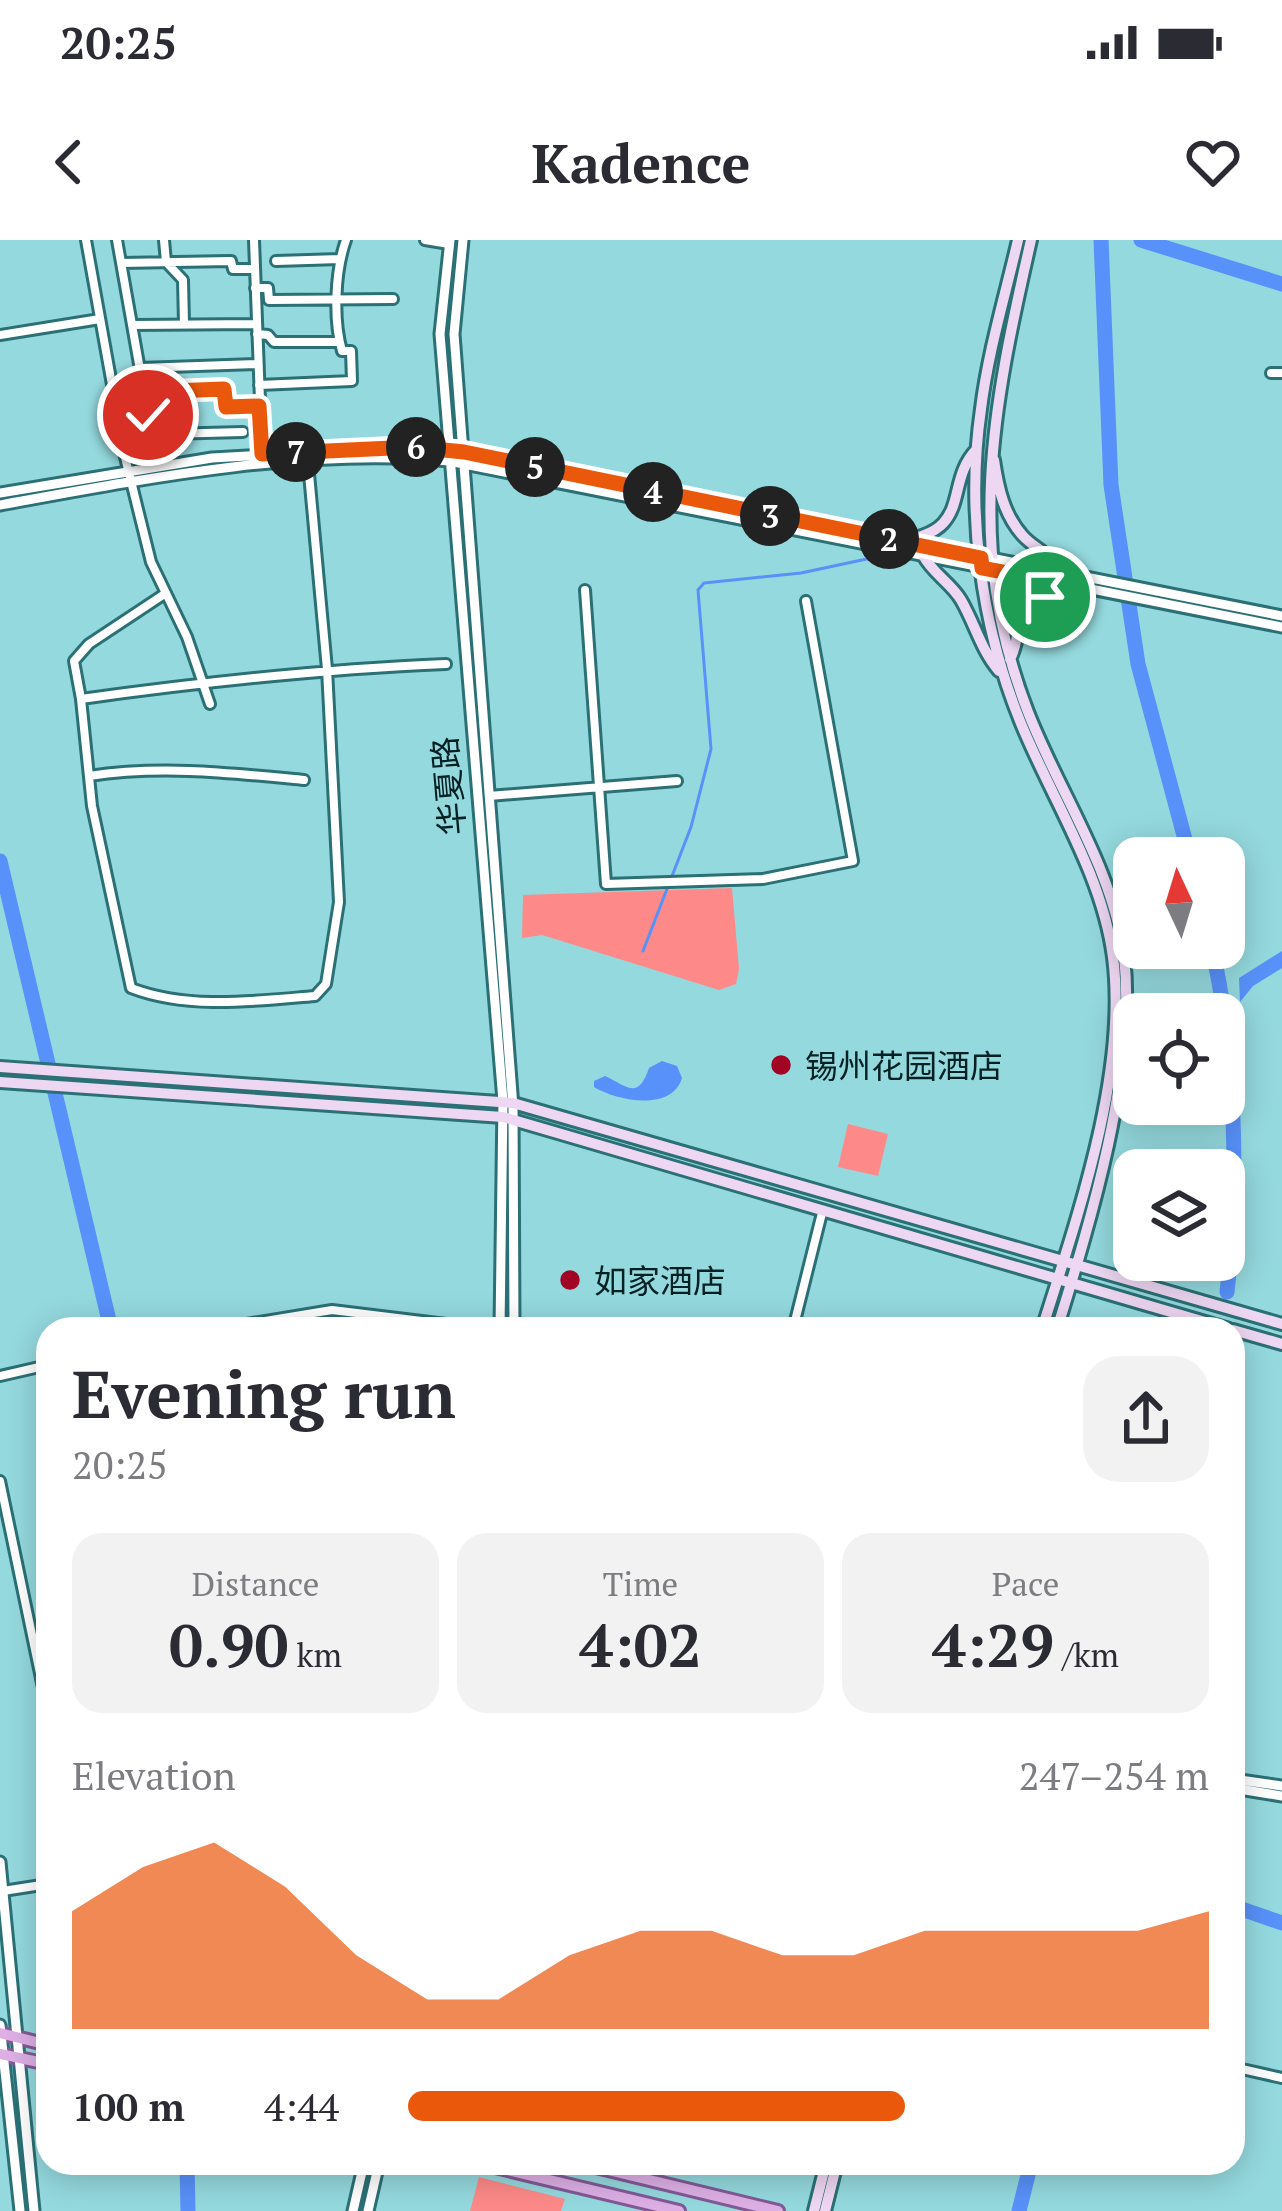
<!DOCTYPE html>
<html lang="en">
<head>
<meta charset="utf-8">
<style>
  :root { --surface:#fff; --page:#f2f2f3; --text:#2b2b33; --muted:#7c7c81; --accent:#ea580c }
  body { margin:0; font-family:"PT Serif","Noto Sans SC",serif; background:var(--page); color:var(--text); height:100vh; display:flex; flex-direction:column; font-size:45px; white-space:nowrap }
  * { box-sizing:border-box; margin:0 }
  p { font-size:39px; color:var(--muted) }
  .icon { flex:none; width:66px; height:66px; fill:none; stroke:currentColor; stroke-width:2; stroke-linecap:round; stroke-linejoin:round }
  .map { position:relative; flex:1; overflow:hidden }
  .drawer { position:absolute; left:36px; top:1077px; width:1209px; height:858px; display:flex; flex-direction:column; background:var(--surface); border-radius:36px; box-shadow:0 6px 30px #0003 }
  .drawer>* { flex:none }
  .needle { width:78px; rotate:356deg }
  .buttons { position:absolute; left:1113px; top:597px; display:grid; gap:24px }
  .buttons a { display:grid; place-items:center; width:132px; height:132px; border-radius:24px; background:var(--surface); box-shadow:0 6px 30px #0003; font-size:60px }
  .pin { position:absolute; display:grid; place-items:center; width:102px; height:102px; color:#fff; margin:-51px; border:6px solid #fff; border-radius:50%; box-shadow:0 3px 12px #0007 }
  .km { position:absolute; width:60px; height:60px; margin:-30px; border-radius:50%; background:#222; color:#fff; font-size:33px; line-height:60px; text-align:center }
  .round { display:grid; place-items:center; flex:none; width:126px; height:126px; border-radius:36px; background:var(--page) }
  .head { display:flex; align-items:center; justify-content:space-between; height:204px; padding:0 36px }
  h1 { font-size:66px; font-weight:700; line-height:90px }
  .figures { display:grid; grid-template-columns:repeat(3,1fr); gap:18px; height:204px; padding:12px 36px }
  .figures div { display:grid; align-content:center; border-radius:30px; background:var(--page); text-align:center }
  .figures b { font-size:60px; font-weight:700 }
  .figures small { font-size:33px; font-weight:400 }
  .figures p { font-size:33px }
  .chart { height:336px; padding:24px 36px }
  .chart p { display:flex; justify-content:space-between }
  .chart svg { width:100%; height:216px; margin-top:12px; fill:var(--accent); opacity:.7 }
  ul { padding:0 36px; list-style:none; font-size:39px }
  li { display:grid; grid-template-columns:192px 144px 1fr; align-items:center; height:90px }
  li i { height:30px; border-radius:15px; background:var(--accent) }
  .status { display:flex; justify-content:space-between; align-items:center; height:84px; padding:0 60px; background:var(--surface); direction:ltr }
  .status svg { height:33px; fill:currentColor }
  header { display:flex; justify-content:space-between; align-items:center; height:156px; padding:0 36px; background:var(--surface); font-size:54px; font-weight:700 }
  .map>svg:first-child { display:block }
  .green { fill:#fd8a88 }
  .water { fill:#5891f9 }
  .lines { fill:none; stroke-linecap:round; stroke-linejoin:round }
  .stream { stroke:#5891f9; stroke-width:3 }
  .river { stroke:#5891f9; stroke-width:15 }
  .minor-casing { stroke:#2a7075; stroke-width:14 }
  .tertiary-casing { stroke:#2a7075; stroke-width:15 }
  .secondary-casing { stroke:#2a7075; stroke-width:16 }
  .primary-casing { stroke:#825a96; stroke-width:16 }
  .minor { stroke:#fff; stroke-width:8 }
  .tertiary { stroke:#fff; stroke-width:9 }
  .secondary { stroke:#eed7f2; stroke-width:10 }
  .primary { stroke:#ddafe5; stroke-width:10 }
  .route-casing { stroke:#fff; stroke-width:24 }
  .route { stroke:#ea580c; stroke-width:15 }
  .poi-dot { fill:#a20424; stroke:#94d9de; stroke-width:4.5 }
  .labels { text-anchor:middle; dominant-baseline:central; stroke-width:9; stroke-linejoin:round; paint-order:stroke }
  .street-label { font-size:33px; fill:#032022; stroke:#94d9de }
  .poi-label { font-size:33px; fill:#032022; stroke:#94d9de; text-anchor:start }
</style>
</head>
<body>
<div class="status"><b>20:25</b><svg viewBox="0 0 49 12"><path d="M0 12V9h3v3zM5 12V6h3v6zM10 12V3h3v9zM15 12V0h3v12zM26 1h20v11H26zM47 4h2v5h-2z"/></svg></div>
<header><svg class="icon" aria-label="back" viewBox="0 0 24 24"><path d="M15 5l-7 7 7 7"/></svg>Kadence<svg class="icon" aria-label="heart" viewBox="0 0 24 24"><path d="M12 20l-8-8c-3-5 5-10 8-4 3-6 11-1 8 4z"/></svg></header>
<div class="map">
<svg width="1282" height="1971" viewBox="0 0 1282 1971">
  <rect width="100%" height="100%" fill="#94d9de"/>
  <path class="green" d="M732,648L739,729L736,744L719,750L542,695L522,698L523,655Z
    M848,884L888,894L878,936L838,927Z
    M479,1937L565,1959L561,1971H470Z"/>
  <path class="water" d="M1282,711V728L1253,746L1240,762L1239,738Z
    M662,821L677,826L682,838C672,872 617,861 594,847V841L605,836C627,846 638,861 649,828Z"/>
  <g class="lines">
    <path class="stream" d="M643,711L691,587L711,509L698,350L704,343L801,333L876,317"/>
    <path class="river" d="M1101,0L1111,245L1138,424L1190,618
      M1141,0L1282,44
      M0,621L111,1089
      M1212,708C1236,813 1239,945 1227,1052
      M1233,1666L1282,1683
      M187,1923L188,1971
      M1019,1971L1031,1923"/>
    <defs>
      <path id="minor" d="M86,0L125,217L151,322L187,397L210,464
        M117,0L148,175L164,174L166,194L243,192
        M164,0L166,22L183,40L184,84
        M254,0L262,214
        M425,0L449,4
        M276,21L340,19
        M121,23L231,21L233,29H255
        M255,48H268L269,60L393,59
        M132,85L257,84
        M257,94L268,95L274,102H339
        M0,95L100,79
        M140,128L258,124
        M1271,133H1282
        M259,145L352,141L351,111H342C333,79 335,31 346,0
        M144,152L224,149L226,167H259
        M308,223L327,429L339,662L326,744L315,756C255,761 188,770 131,748L92,566L81,459C203,442 323,429 446,424
        M585,350L606,644L763,639L853,621L806,361
        M81,459L74,421L89,404L166,353
        M89,536C162,525 231,533 304,540
        M489,556L677,541
        M216,1089L332,1070L487,1089
        M793,1089L822,973
        M0,1136L48,1125
        M0,1241L48,1472
        M3,1651L48,1644
        M1233,1827L1282,1838"/>
      <path id="tertiary" d="M450,0L440,94L503,861L500,1089
        M463,0L454,94L513,867L514,1089
        M0,253L212,218L414,207L448,210L1282,376
        M0,265C142,239 305,207 449,221L1282,387
        M1233,1539L1282,1546
        M1233,1548L1282,1556
        M0,1622L34,1971
        M0,1785L20,1971
        M353,1971L364,1923
        M368,1971L379,1923"/>
      <path id="secondary" d="M1018,0C1005,56 988,112 981,169C966,272 981,384 1020,481C1051,558 1102,633 1113,717C1128,833 1077,978 1042,1089
        M1031,0C993,166 964,307 1028,472C1059,552 1114,630 1124,716C1137,830 1091,980 1057,1089
        M994,220C998,248 1004,275 1023,296C1035,309 1053,315 1060,332
        M895,301C975,294 943,245 976,210
        M923,315C932,333 951,343 961,360C975,384 981,410 999,431
        M1010,419C1016,408 1016,401 1018,390C1026,361 1053,353 1080,347
        M0,827L513,863L1282,1084
        M0,842L503,877L1229,1089
        M1233,1090L1282,1104
        M814,1971L826,1923
        M825,1971L837,1923"/>
      <path id="primary" d="M0,1793L48,1805
        M0,1814L48,1824
        M478,1923L679,1971
        M579,1923L778,1971"/>
    </defs>
    <use href="#minor" class="minor-casing"/>
    <use href="#tertiary" class="tertiary-casing"/>
    <use href="#secondary" class="secondary-casing"/>
    <use href="#primary" class="primary-casing"/>
    <use href="#minor" class="minor"/>
    <use href="#tertiary" class="tertiary"/>
    <use href="#secondary" class="secondary"/>
    <use href="#primary" class="primary"/>
  </g>
  <g class="lines">
    <defs>
      <path id="route" d="M148,175L144,152L224,149L226,167L259,166L262,214L414,207L464,212L981,318L982,328L1080,347L1045,357"/>
    </defs>
    <use href="#route" class="route-casing"/>
    <use href="#route" class="route"/>
  </g>
  <g class="poi-dot">
    <circle cx="781" cy="825" r="12"/>
    <circle cx="570" cy="1040" r="12"/>
  </g>
  <g class="labels">
    <g class="street-label">
      <text transform="translate(448 546) rotate(-95)">华夏路</text>
    </g>
    <g class="poi-label">
      <text x="805" y="825">锡州花园酒店</text>
      <text x="594" y="1040">如家酒店</text>
    </g>
  </g>
</svg>
<div class="buttons">
<a><svg class="needle" viewBox="-14 -14 28 28"><path d="M0-13l5 13h-10z" fill="#e53935"/><path d="M0 13l5-13h-10z" fill="#7c7c81"/></svg></a>
<a><svg class="icon" aria-label="locate" viewBox="0 0 24 24"><circle cx="12" cy="12" r="6"/><path d="M12 2v4M12 18v4M2 12h4M18 12h4"/></svg></a>
<a><svg class="icon" aria-label="layers" viewBox="0 0 24 24"><path d="M12 4l9 5-9 5-9-5zM3 14l9 5 9-5"/></svg></a>
</div>
<div class="pin" style="left:1045px;top:357px;background:#1e9e55"><svg class="icon" aria-label="arrive" viewBox="0 0 24 24"><path d="M6 21V4h12l-3 4 3 4H6"/></svg></div>
<div class="pin" style="left:148px;top:175px;background:#d93025"><svg class="icon" aria-label="check" viewBox="0 0 24 24"><path d="M5 12l5 5 9-10"/></svg></div>
<b class="km" style="left:889px;top:299px">2</b>
<b class="km" style="left:770px;top:276px">3</b>
<b class="km" style="left:653px;top:252px">4</b>
<b class="km" style="left:535px;top:227px">5</b>
<b class="km" style="left:416px;top:207px">6</b>
<b class="km" style="left:296px;top:212px">7</b>
<section class="drawer">
<div class="head"><div><h1>Evening run</h1><p>20:25</p></div><a class="round"><svg class="icon" aria-label="share" viewBox="0 0 24 24"><path d="M12 15V3M7 8l5-5 5 5M5 13v7h14v-7"/></svg></a></div>
<div class="figures">
<div><p>Distance</p><b>0.90<small> km</small></b></div>
<div><p>Time</p><b>4:02</b></div>
<div><p>Pace</p><b>4:29<small> /km</small></b></div>
</div>
<div class="chart"><p><span>Elevation</span>247–254 m</p>
<svg viewBox="0 0 160 44" preserveAspectRatio="none"><path d="M0 44V20L10 11L20 6L30 15L40 29L50 38L60 38L70 29L80 24L90 24L100 29L110 29L120 24L130 24L140 24L150 24L160 20V44z"/></svg>
</div>
<ul>
<li><b>100 m</b>4:44<i style="width:62%"></i></li>
</ul>
</section>
</div>
</body>
</html>
